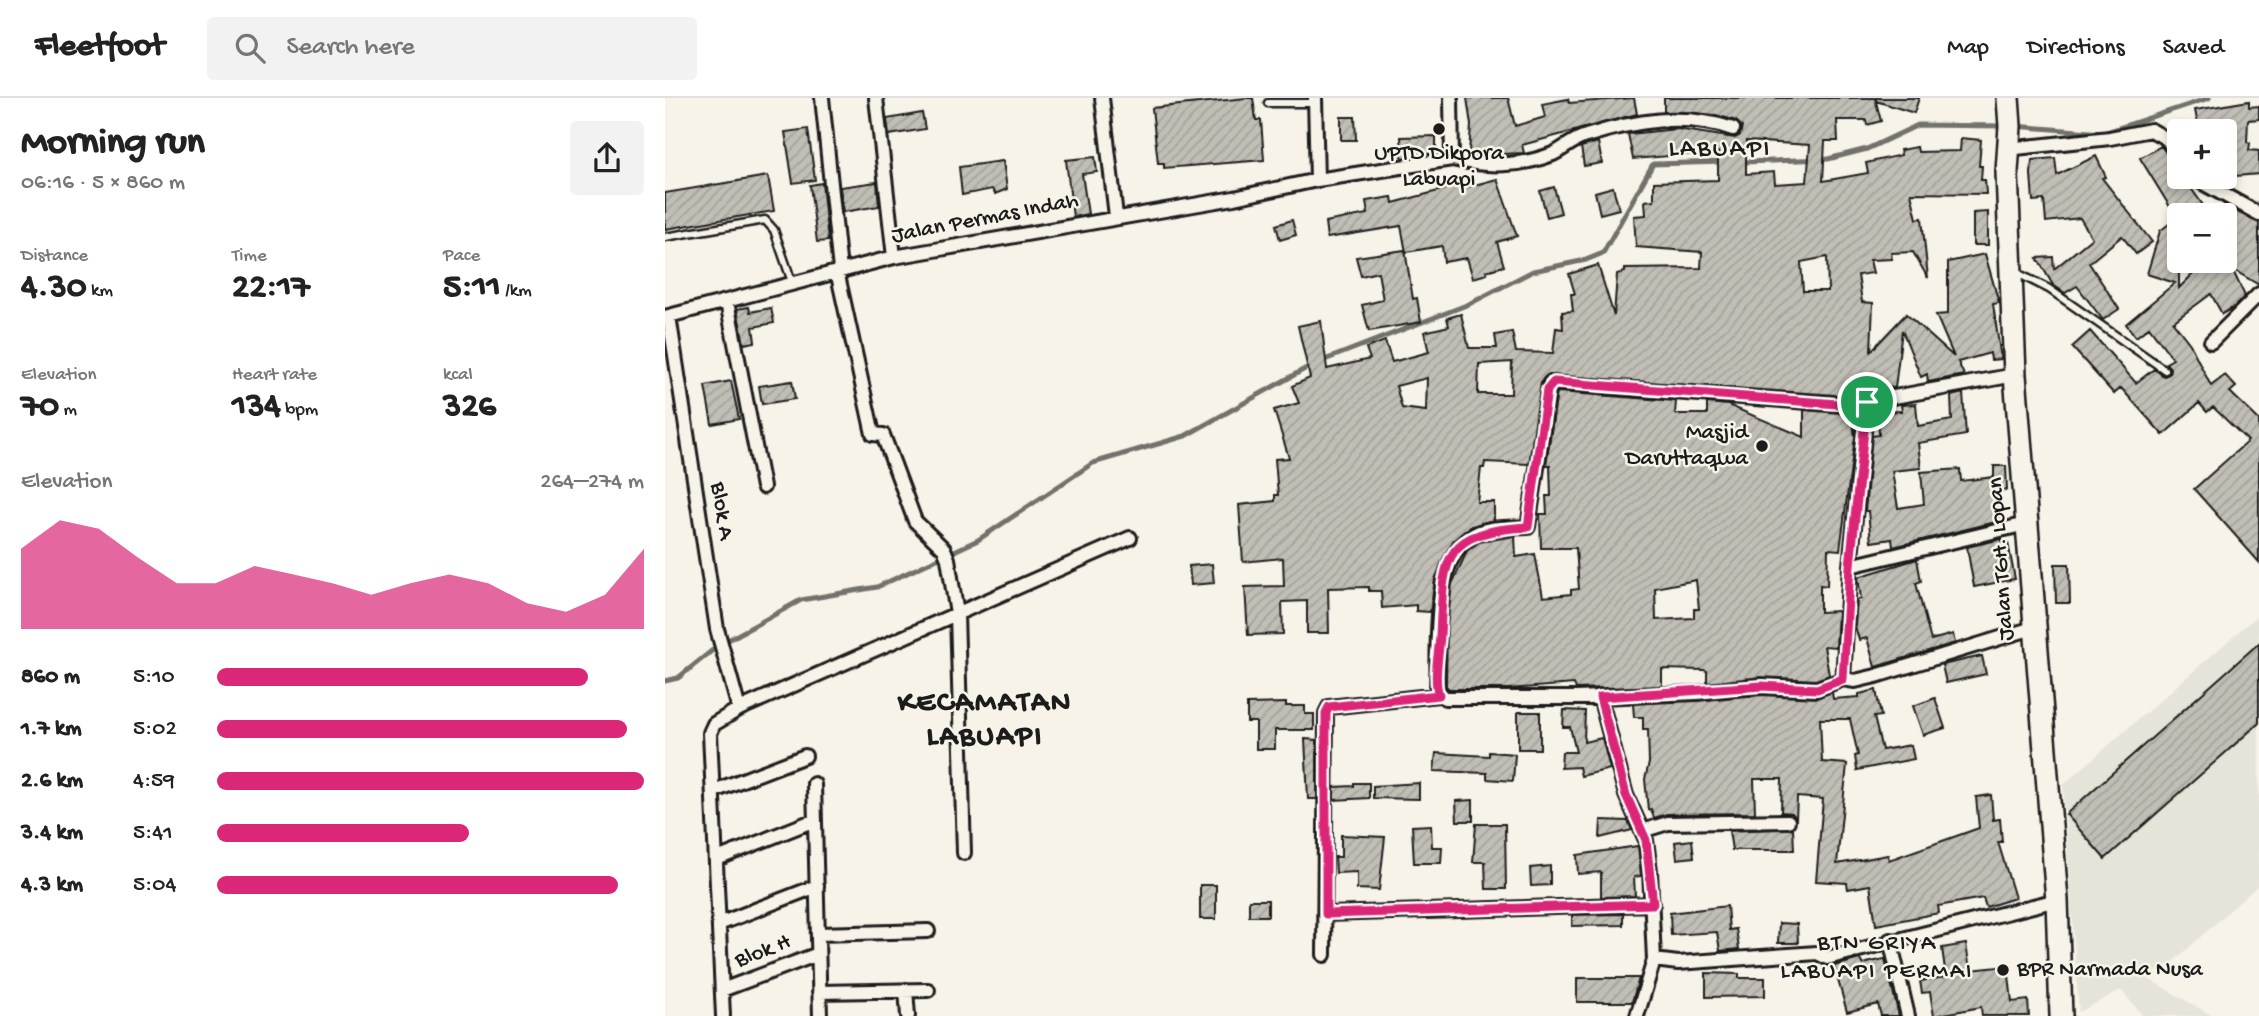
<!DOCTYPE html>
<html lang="en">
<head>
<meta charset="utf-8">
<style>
  :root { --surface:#fff; --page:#f2f2f2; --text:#222; --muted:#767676; --line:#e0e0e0; --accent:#db2777 }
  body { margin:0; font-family:"Gochi Hand",sans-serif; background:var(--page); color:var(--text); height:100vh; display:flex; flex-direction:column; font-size:26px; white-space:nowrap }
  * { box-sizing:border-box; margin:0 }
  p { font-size:23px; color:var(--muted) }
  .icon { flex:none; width:38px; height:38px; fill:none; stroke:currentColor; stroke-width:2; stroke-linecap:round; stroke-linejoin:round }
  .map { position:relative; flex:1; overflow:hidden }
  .details { display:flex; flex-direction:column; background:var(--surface); width:665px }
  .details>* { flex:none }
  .buttons { position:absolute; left:1502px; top:21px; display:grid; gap:14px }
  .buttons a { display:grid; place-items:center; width:70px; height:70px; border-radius:7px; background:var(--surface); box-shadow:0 4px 10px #0003; font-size:35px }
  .pin { position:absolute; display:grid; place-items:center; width:60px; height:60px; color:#fff; margin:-30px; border:4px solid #fff; border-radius:50%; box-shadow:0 2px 7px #0007 }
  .round { display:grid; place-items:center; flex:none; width:74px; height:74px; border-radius:7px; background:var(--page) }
  .overview { display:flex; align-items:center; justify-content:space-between; height:119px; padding:0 21px }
  h1 { font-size:38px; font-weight:800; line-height:52px }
  .figures { display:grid; grid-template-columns:repeat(3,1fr); gap:10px; height:119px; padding:7px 21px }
  .figures div { display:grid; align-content:center }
  .figures b { font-size:35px; font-weight:800 }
  .figures small { font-size:19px; font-weight:400 }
  .figures p { font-size:19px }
  .chart { height:196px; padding:14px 21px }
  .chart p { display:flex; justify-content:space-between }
  .chart svg { width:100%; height:126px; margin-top:7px; fill:var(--accent); opacity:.7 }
  ul { padding:0 21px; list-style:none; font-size:23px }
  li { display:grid; grid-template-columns:112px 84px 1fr; align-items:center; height:52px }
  li i { height:18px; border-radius:9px; background:var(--accent) }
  header { display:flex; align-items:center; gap:42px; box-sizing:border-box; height:98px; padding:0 35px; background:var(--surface); border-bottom:2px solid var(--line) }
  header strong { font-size:33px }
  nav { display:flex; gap:38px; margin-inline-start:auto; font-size:24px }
  .search { width:490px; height:63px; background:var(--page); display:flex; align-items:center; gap:18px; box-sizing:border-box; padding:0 24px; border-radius:7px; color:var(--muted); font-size:26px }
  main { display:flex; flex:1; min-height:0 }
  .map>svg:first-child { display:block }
  .built { fill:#e6e3d9 }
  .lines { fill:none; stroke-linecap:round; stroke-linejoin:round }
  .stream { stroke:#72716c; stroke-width:5 }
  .building { fill:url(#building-hatch); stroke:#1c1c1c; stroke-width:2; fill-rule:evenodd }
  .service-casing { stroke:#1c1c1c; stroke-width:11 }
  .minor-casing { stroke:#1c1c1c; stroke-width:18 }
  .trunk-casing { stroke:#1c1c1c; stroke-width:26 }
  .service { stroke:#f7f3e8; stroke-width:6 }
  .minor { stroke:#f7f3e8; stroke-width:12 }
  .trunk { stroke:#f7f3e8; stroke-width:21 }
  .route-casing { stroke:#fff; stroke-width:14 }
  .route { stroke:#db2777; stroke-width:9 }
  .poi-dot { fill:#1c1c1c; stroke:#f7f3e8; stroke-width:2.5 }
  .labels { text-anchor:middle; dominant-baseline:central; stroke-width:5; stroke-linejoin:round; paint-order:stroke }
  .poi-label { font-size:23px; fill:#1c1c1c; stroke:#f7f3e8 }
  .street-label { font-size:23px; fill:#1c1c1c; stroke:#f7f3e8 }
  .neighbourhood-label { font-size:24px; letter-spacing:2px; fill:#1c1c1c; stroke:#f7f3e8 }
  .quarter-label { font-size:26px; letter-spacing:2px; fill:#1c1c1c; stroke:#f7f3e8 }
  .district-label { font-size:30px; font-weight:bold; letter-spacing:2px; fill:#1c1c1c; stroke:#f7f3e8 }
</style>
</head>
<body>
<header>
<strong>Fleetfoot</strong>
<div class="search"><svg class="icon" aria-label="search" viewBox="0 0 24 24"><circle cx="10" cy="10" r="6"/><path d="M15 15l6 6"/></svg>Search here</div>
<nav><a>Map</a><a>Directions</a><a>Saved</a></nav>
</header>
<main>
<section class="details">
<div class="overview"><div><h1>Morning run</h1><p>06:16 · 5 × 860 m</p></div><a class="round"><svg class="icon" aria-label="share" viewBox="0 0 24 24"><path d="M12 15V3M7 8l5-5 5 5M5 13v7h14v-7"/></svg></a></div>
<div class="figures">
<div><p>Distance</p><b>4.30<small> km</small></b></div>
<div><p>Time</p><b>22:17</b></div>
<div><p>Pace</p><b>5:11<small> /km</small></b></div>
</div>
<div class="figures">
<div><p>Elevation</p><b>70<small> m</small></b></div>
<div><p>Heart rate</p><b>134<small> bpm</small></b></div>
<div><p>kcal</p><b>326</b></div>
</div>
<div class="chart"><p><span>Elevation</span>264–274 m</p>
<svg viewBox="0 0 160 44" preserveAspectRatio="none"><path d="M0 44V16L10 6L20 9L30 19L40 28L50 28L60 22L70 25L80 28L90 32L100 28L110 25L120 28L130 35L140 38L150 32L160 16V44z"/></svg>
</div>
<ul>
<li><b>860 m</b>5:10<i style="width:87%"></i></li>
<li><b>1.7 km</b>5:02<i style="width:96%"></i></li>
<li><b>2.6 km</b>4:59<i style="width:100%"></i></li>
<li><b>3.4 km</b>5:41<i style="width:59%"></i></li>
<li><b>4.3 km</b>5:04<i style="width:94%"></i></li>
</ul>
</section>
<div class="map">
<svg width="1594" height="918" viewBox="0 0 1594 918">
  <defs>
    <pattern id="building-hatch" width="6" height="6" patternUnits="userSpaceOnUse" patternTransform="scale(1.75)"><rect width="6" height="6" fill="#c0beb5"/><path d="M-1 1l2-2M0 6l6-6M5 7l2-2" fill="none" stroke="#a4a39b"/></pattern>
  </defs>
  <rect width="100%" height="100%" fill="#f7f3e8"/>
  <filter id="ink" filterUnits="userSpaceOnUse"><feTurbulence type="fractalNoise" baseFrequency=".0143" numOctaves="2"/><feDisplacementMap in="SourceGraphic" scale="14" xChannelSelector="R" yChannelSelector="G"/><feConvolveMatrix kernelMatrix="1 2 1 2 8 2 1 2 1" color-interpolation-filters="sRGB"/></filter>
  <g filter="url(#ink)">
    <path class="built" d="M1594,516V786L1509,863L1482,880L1548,918H1478L1456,892L1414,914L1398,687Z"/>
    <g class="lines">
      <path class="stream" d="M1350,28L1438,35L1544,0
        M1077,64L1163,61L1202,51L1253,27L1340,28
        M657,263L804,206L868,173L921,162L938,155L988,66L1060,64
        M0,583L13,580L54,547L136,502L212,489L313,442L428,365L520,338L647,267"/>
    </g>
    <path class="building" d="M581,0H588L591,22H596L599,62L499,70V65H493L487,10Z
      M802,0H843L850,28L880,19L877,6L903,1L904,5L969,0L972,16L857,47L859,55L814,57L804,55L806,27Z
      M999,0H1210L1216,23L1202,27L1201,22H1172L1173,43H1160L1158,83L1203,75L1201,65L1236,57L1235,52L1252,49L1253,54L1295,53L1296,40L1316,42L1314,68H1317L1316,82H1320L1321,96L1246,95L1252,121L1257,120L1263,180L1248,154L1226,155L1227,161L1205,162L1208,175L1193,177L1197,204L1208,205L1206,253L1241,216L1289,259L1271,217L1283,216V164L1320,156L1334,205L1328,206L1336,261L1326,262L1325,255L1293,264L1299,277L1263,284L1262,276L1256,279L1237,232L1230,290L1197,286V296L1185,298L882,277L876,284L864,366L820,364L819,370H816L812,404H829V422L807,428L788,443L770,481L765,514L751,513V507L717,510L716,493H704V489L663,490L664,535H642V503L617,504L618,536L583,537L580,489L619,488L618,460L578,464L574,407L610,403V397H613L610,361L624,360L609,312L634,305L627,288L645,280L633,228L656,223L662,271L705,261L701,250L720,243L727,264L764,254L759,234L784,228L782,220L796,216L804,250H832L830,237L847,234L851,254L888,255L891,230L898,231L897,214L908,213L906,196H910L904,176L933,167L949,218L952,176L960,174V171L1036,170L1037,154L971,149L969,118L981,117L980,103L989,102V84L1053,82V54L968,61L963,36L1012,31L1070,40L1075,37L1077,29L1071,23L1051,17L999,14ZM1081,43L1145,47L1142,84L1110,86L1109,74L1081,76ZM1162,159L1163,193H1138L1136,164ZM847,264L846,296H813L814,266ZM762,280L761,313L737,310L731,288Z
      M1211,0H1254L1249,15L1211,3Z
      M1584,3V9L1594,8V21L1583,22L1582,44L1585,45L1584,52L1594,53V76L1559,79L1564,34L1557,33V28L1534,32L1530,12Z
      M257,15L260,31L224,37L222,21Z
      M676,19H690L691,42H676Z
      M143,31L150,82L128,85L120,34Z
      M771,38V55L737,60L736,39Z
      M933,44L937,65L919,68L916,49Z
      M1496,48L1514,72V79H1518L1545,117H1510L1475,60Z
      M1431,58L1441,79L1437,80L1487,144L1471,156L1457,138L1424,165L1454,211L1438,222L1412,188L1400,195L1388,187L1372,160L1388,159L1389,171L1427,140L1415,120L1381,124L1379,102L1368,103L1366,76L1367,62L1390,60L1392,77Z
      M430,59L432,74L417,76L423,116L408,119L401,62Z
      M338,63L342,91L330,96L327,91L297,97L294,69Z
      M103,78L109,113L0,131V95Z
      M832,81L852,138L832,144L839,168L821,173L822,176L808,180L802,160L779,164L777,148L741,154L736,128L662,140L660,124L703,116L701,103L727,99L728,105L781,91V88L801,84L802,89Z
      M212,84L214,108L178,114L175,89Z
      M157,85L163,143L152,144L145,87Z
      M889,89L896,115L882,119L875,93Z
      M948,89L954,111L935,116L930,94Z
      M1559,107L1594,125V187L1567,171L1580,198L1568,210L1557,216L1546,196L1508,224L1525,246L1546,288L1560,277L1571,289L1565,294L1594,322V464L1529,391L1583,343L1548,309L1542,314L1534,305L1498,337L1456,290L1449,296L1407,249L1425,233L1471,285L1489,271L1499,278L1504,276L1505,270L1501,265L1508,261L1484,229L1471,239L1461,226L1510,185L1482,176L1495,133L1514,118V190L1541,163H1559V144L1569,134L1559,129Z
      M1323,114V147H1308V115Z
      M627,122L631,137L615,142L611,127Z
      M740,152L748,201L752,200L756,224L704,233L697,207L718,202L713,174L696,178L691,159Z
      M84,209L85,214L106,210L109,225L88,229L90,244L79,246L72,211Z
      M66,283L74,321L47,326L40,288Z
      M127,283L130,301L97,306L94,288Z
      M892,294L1011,303L1010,316H1042V305L1063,307L1139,339V312L1187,316L1190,339L1175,452L1163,451L1162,488L1155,487V514L1173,513L1171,549L1159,548L1164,577L1151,582L1096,579L1042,585V573L1039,572L997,571V588L911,591L909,586L843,591H784L781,588L782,530L787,486L802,453L814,444L850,438L851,459L870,456L878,499L906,496V492L914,491L911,450H876L875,416H882L881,398H886L885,367H881ZM1031,482L1034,511H1029V520L991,522L990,490Z
      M1298,295L1301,337L1253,345L1256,370L1227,373L1233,410L1259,406L1256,374L1295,371L1296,383L1329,379V368H1341L1342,392L1332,393L1335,423L1228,449L1227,441L1206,444L1203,413H1200L1207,338L1214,337L1213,314L1237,313L1236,307L1251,306L1253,328L1287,322L1286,298Z
      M1337,441L1338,446L1343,445L1350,481L1309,489L1302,449Z
      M1252,461L1256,483L1251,485L1265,539L1266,542L1288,536L1290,545L1210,569L1202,540L1194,542L1190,528L1192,502L1196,501L1193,479Z
      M547,466L549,485L526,487L524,468Z
      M1390,466H1404L1405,505H1391Z
      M1594,545V625L1440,761L1401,716Z
      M1317,558L1321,576L1281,585L1277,567Z
      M1211,592L1216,618L1209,619L1217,652L1246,647L1249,661L1192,672L1190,658L1193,657L1185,621H1155L1157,664L1182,666L1172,766L1223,757L1224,762L1314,730L1311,699L1326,697L1328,722L1335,721L1337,744H1333L1350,800L1321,809L1318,800L1273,808L1274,815L1211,827L1205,787L1183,791L1182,785L1151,783L1158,701L1132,699L1131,721L1127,715L1116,714L1117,681H1089L1090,715L1002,716L989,720L986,711L983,712L980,681L984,665L983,631H978V619H969L968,606L1097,597L1152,600L1167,594L1168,601L1194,599V596Z
      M1270,600L1280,630L1258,637L1248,608Z
      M621,605V608H640V616H649V632H610V651H591V624H582V606Z
      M899,612L920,613L919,644L937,640L945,671L916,678L914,669L896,670L897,654H911L905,629H898Z
      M853,614H875V651H853Z
      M640,641L652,642V701H643Z
      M824,654L850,656L848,683L822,681V675L769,673L771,655L824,658Z
      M689,685H704V700L669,702V689L689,688Z
      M754,685V701L708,700V688Z
      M808,702V723H792L791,703Z
      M936,722L963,723L967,732L935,740Z
      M811,726H840L841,791H821L820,764H808Z
      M766,727L767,749H777L776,765H749L747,728Z
      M1128,730L1129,752H1067L1064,733Z
      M676,737L720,739L714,792L692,791V774L671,775L670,759H676Z
      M1027,742L1029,759L1012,761L1010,744Z
      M973,748L976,778L969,779L970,798L936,799V774L913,776L912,757Z
      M885,768V787L866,788L865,770Z
      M535,787H551V821H535Z
      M584,802H603V818H584Z
      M1062,808L1064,832L1071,831L1074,851L1055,853L1052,834L1006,837L1005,815Z
      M958,816V827L907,828V817Z
      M1114,825L1132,826L1133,845H1113Z
      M1301,846L1305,872L1343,868L1347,904L1363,902L1364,918H1317L1316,909L1269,918L1265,894L1257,895L1255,883L1281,879L1277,850Z
      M1195,861L1197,866L1220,861L1234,918H1216L1213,906L1182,914L1169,868Z
      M1041,875L1074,876V880H1100V898L1041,899Z
      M912,880H974L967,904H912Z"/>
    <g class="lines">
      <defs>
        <path id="service" d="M603,5H649
          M0,139L100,122L109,132L127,184
          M1350,174L1384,191L1500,272"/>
        <path id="minor" d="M157,0L175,172
          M211,0L229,159
          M437,0L451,118
          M650,0L652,82
          M1342,51L1445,40L1486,32L1502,41L1514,59
          M787,61C822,69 854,69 888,56C899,51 909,41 921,38C969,23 1018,14 1068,31
          M1527,79L1594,116
          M172,173L208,336L218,337L250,423L279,451L283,461L292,516L299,755
          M62,204L98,389
          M4,218L52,531L74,611
          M0,219L229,159L569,100L652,82L787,61L786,0
          M1546,244L1594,196
          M1350,277L1185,307L885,285L863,429C846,430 826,428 810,436C765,459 774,548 772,592L780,600H911L1032,595L1097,588L1152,591L1178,581L1190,583L1211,578L1368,530
          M1185,468L1361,426
          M1178,581L1185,468L1202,305
          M935,599L961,697L981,742L985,773L989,862L972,918
          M149,686L155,918
          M49,693L140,658
          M977,733L1003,725L1123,723
          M52,761L150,722
          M661,816L988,806
          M54,826L152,788
          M153,836L263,833
          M1225,842L1243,918
          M659,857L661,615L664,609L774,597
          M989,862L1013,865L1152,855L1162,860L1392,802
          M57,892L153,856
          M241,892L243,918
          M154,894L263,892
          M58,918L45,635L49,626L74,611L465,440"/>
        <path id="trunk" d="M1343,0L1345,28L1342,74L1350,277L1392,802L1396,918"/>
      </defs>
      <use href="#service" class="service-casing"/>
      <use href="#minor" class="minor-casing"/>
      <use href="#trunk" class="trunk-casing"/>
      <use href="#service" class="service"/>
      <use href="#minor" class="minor"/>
      <use href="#trunk" class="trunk"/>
    </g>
  </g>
  <g class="lines" filter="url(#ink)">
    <defs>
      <path id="route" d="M889,284L1185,307L1202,304L1185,468L1178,581L1152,591L1097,588L935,599L961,697L981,742L988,806L661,816V615L664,609L774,597C768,582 774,555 775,538C779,460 775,434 863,429L882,292Z"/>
    </defs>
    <use href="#route" class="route-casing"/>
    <use href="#route" class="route"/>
  </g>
  <g class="poi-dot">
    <circle cx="774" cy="31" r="7"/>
    <circle cx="1097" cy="348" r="7"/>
    <circle cx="1338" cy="872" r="7"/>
  </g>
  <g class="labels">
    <g class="poi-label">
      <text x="774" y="56">UPTD Dikpora<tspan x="774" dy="26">Labuapi</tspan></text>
      <text x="1083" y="335" text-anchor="end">Masjid<tspan x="1083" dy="26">Daruttaqwa</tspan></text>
      <text x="1352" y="872" text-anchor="start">BPR Narmada Nusa</text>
    </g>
    <g class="street-label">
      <text transform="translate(320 121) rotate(-11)">Jalan Permas Indah</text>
      <text transform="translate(56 413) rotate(81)">Blok A</text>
      <text transform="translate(1337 461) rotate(-94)">Jalan TGH. Lopan</text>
      <text transform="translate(98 854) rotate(-21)">Blok H</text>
    </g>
    <g class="neighbourhood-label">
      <text x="1212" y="846">BTN GRIYA<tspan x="1212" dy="28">LABUAPI PERMAI</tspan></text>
    </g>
    <g class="quarter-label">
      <text x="1055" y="52">LABUAPI</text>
    </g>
    <g class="district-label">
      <text x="320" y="606">KECAMATAN<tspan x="320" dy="34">LABUAPI</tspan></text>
    </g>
  </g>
</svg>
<div class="buttons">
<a>+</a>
<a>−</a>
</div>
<div class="pin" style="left:1202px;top:304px;background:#1e9e55"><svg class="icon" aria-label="arrive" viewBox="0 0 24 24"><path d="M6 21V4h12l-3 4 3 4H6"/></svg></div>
</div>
</main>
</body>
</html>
